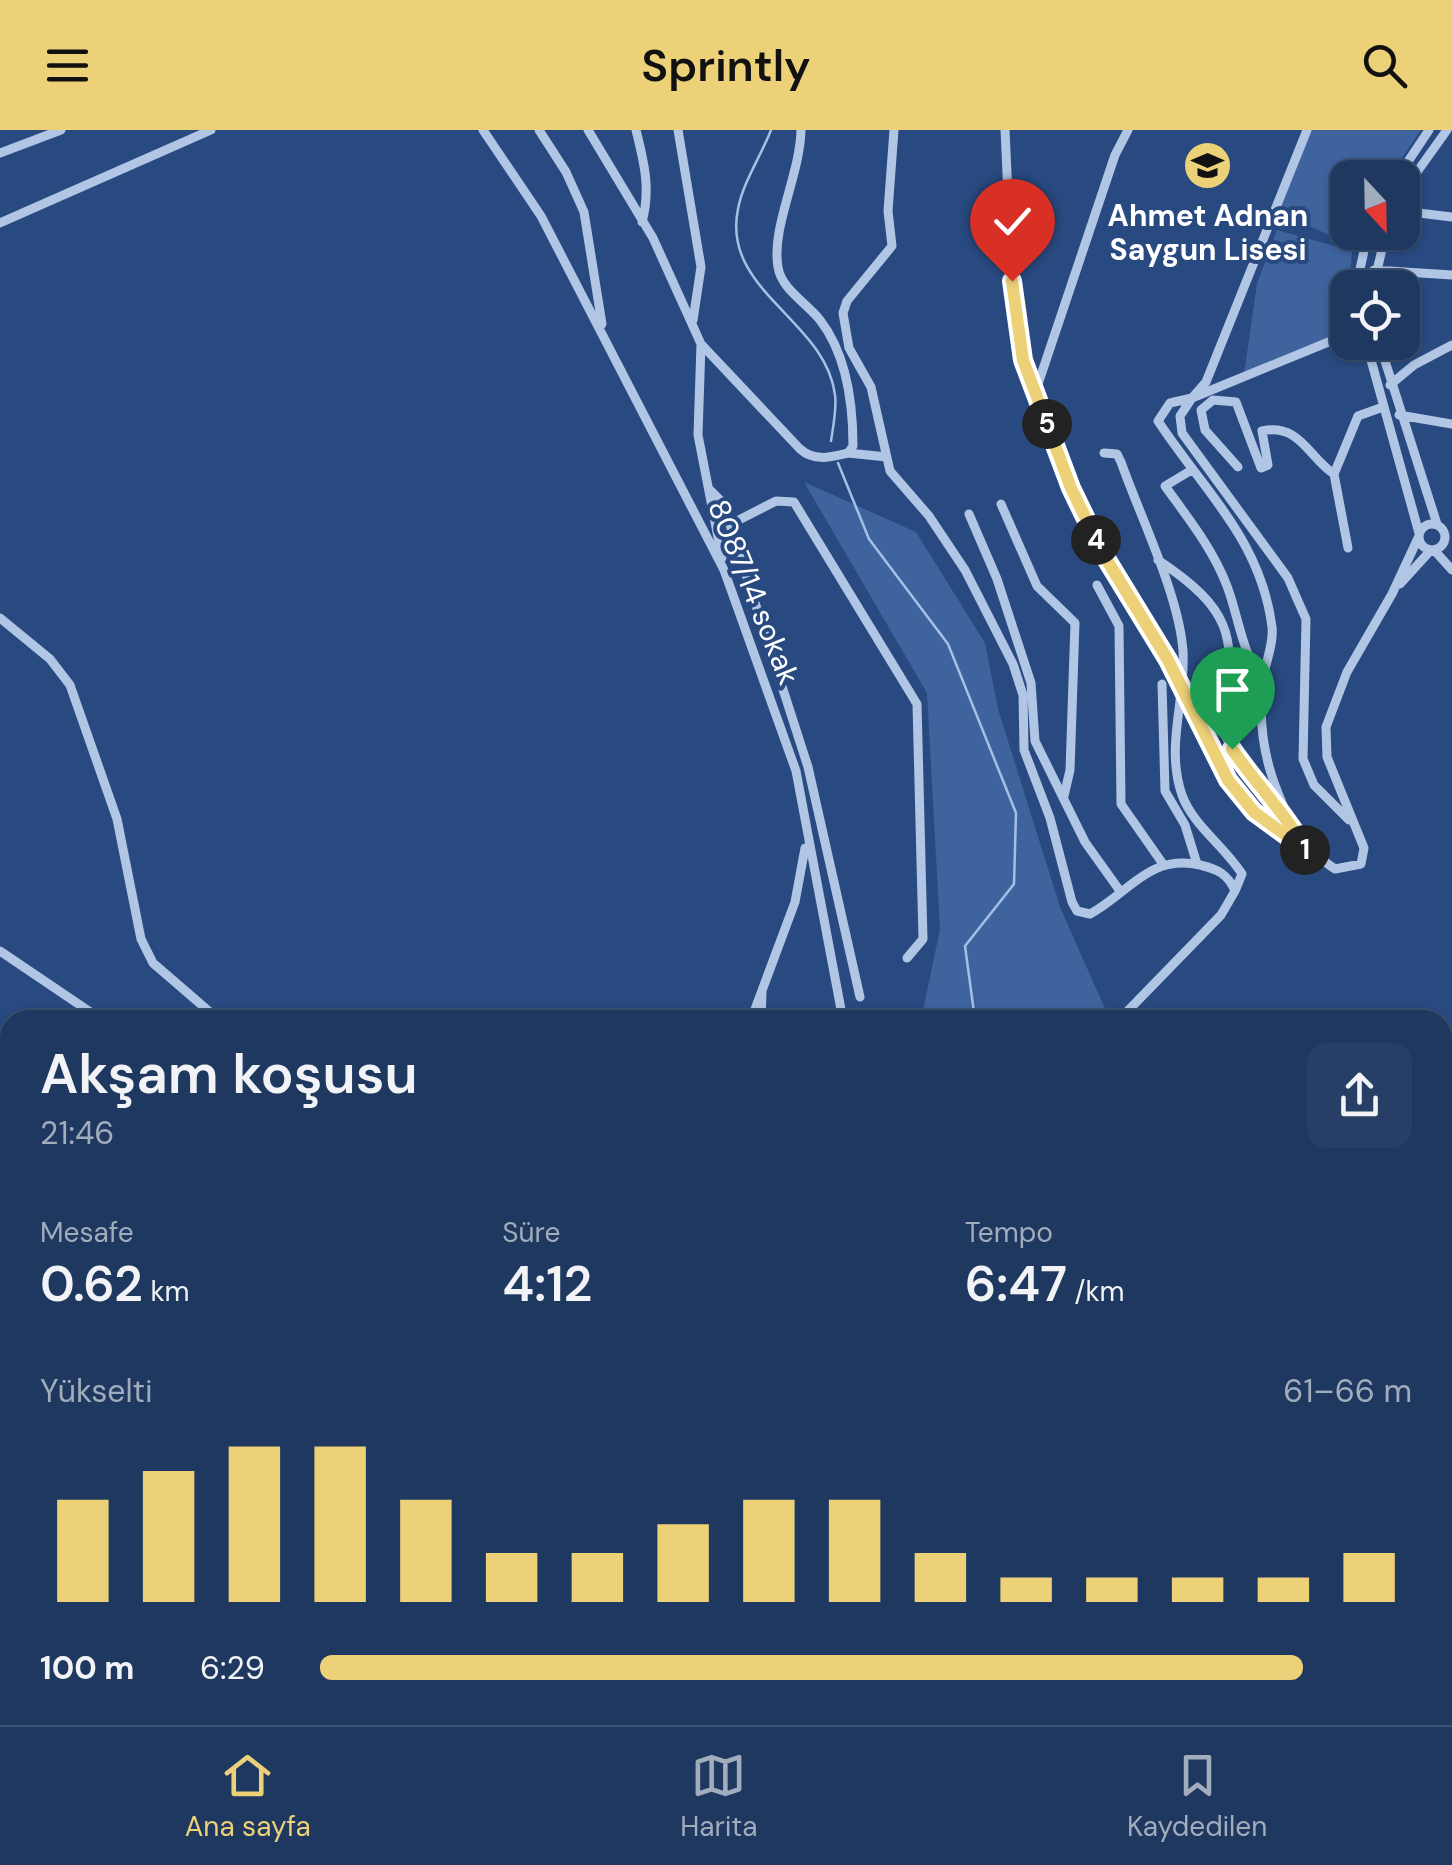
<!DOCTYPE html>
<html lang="tr">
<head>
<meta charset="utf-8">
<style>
  :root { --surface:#1f3860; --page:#273f66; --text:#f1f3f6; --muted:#a1acbd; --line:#3c5275; --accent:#ecd178 }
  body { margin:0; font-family:"DM Sans",sans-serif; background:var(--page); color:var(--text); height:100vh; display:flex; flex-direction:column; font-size:38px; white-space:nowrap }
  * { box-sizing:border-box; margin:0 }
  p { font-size:32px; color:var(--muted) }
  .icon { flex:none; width:55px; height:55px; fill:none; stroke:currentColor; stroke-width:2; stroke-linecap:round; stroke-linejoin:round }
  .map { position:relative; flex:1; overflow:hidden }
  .details { position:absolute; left:0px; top:880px; width:1452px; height:715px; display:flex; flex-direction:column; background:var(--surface); border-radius:30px 30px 0 0; box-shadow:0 2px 8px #0004,0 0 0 2px var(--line) }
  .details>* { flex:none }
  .needle { width:65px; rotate:158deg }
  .buttons { position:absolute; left:1330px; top:30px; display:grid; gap:20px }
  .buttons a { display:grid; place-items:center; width:90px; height:90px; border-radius:20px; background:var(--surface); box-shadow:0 2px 8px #0004,0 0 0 2px var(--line); font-size:50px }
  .pin { position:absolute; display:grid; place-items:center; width:85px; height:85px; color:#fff; margin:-102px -42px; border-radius:50% 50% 50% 0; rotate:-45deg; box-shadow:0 0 10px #0007 }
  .pin .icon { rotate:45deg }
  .km { position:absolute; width:50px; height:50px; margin:-25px; border-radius:50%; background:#222; color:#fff; font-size:28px; line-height:50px; text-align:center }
  .round { display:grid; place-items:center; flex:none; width:105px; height:105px; border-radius:20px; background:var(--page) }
  .head { display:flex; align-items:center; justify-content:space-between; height:170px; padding:0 40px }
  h1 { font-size:55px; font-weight:600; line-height:75px }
  .figures { display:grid; grid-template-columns:repeat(3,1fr); gap:15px; height:170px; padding:10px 40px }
  .figures div { display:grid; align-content:center }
  .figures b { font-size:50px; font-weight:600 }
  .figures small { font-size:28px; font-weight:400 }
  .figures p { font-size:28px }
  .chart { height:280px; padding:20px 40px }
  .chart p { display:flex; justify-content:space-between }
  .chart svg { width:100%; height:180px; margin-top:10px; stroke:var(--accent); stroke-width:6 }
  ul { padding:0 40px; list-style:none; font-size:32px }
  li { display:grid; grid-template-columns:160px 120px 1fr; align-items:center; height:75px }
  li i { height:25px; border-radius:12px; background:var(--accent) }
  header { display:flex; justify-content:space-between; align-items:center; height:130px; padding:0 40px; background:var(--accent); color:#111; font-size:45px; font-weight:600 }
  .tab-bar { display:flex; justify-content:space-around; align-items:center; height:140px; border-top:2px solid var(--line); background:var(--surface); font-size:28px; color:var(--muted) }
  .tab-bar a { display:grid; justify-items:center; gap:5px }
  .tab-bar .active { color:var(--accent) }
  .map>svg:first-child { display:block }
  .green { fill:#3e639d }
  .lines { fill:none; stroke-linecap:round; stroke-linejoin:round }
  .stream { stroke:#a6c0e5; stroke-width:2.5 }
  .minor { stroke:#b1c6e5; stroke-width:9 }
  .route-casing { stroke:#fff; stroke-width:20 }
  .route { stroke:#ecd178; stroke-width:12 }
  .labels { text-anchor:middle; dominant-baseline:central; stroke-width:8; stroke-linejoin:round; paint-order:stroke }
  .poi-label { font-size:30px; font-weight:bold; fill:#fff; stroke:#294a80 }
  .street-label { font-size:30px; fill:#fff; stroke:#294a80 }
</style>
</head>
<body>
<header><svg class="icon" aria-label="menu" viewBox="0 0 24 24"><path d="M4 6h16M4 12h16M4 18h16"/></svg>Sprintly<svg class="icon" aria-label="search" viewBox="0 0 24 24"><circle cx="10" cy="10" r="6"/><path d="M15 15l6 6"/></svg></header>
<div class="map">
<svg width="1452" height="1595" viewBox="0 0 1452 1595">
  <rect width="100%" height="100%" fill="#294a80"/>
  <path class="green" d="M1310,0H1421L1389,47L1348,48V102L1362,103L1358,118L1276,81Z
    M1277,100L1352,121L1347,182L1333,185L1337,206L1244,244L1257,154Z
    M804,352L916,402L985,513L998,579L1060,777L1110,890H921L940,799L927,563Z
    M698,1585H1177L1175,1595H695Z"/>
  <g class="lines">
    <path class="stream" d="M771,0C761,26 743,52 738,79C721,161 826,190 835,265C837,279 833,297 831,311
      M838,333L869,409L948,514L1016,683L1014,754L965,816L975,890
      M1040,1595L1041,1585"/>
    <path class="minor" d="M483,0L541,86L724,440L796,641L843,890
      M539,0L566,42L584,82L602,194
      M588,0L653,108L701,214L800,319C815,332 831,327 848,323L853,316C853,274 847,225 820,190C807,173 781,159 778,137C771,98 800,45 801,0
      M636,0C644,32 651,59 642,92
      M678,0L701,137L693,190
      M894,0L888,81L892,116L847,171L843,183L849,218L871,257L890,341L929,386L965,440L1013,534L1023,565L1024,620L1050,688L1072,772L1077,781L1090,784C1130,762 1149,724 1200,735C1217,739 1228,744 1235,761L1221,785L1119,890
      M1005,0L1012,151L1023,230L1071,357L1102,422L1168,530L1228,650L1254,682L1335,739L1361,734L1364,718L1327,627L1326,597L1347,542L1392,464L1419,406
      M0,23L61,0
      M1397,48L1429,0
      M1402,63L1447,0
      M1402,81L1452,87
      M0,93L211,0
      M1374,140L1452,145
      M1356,158L1368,102
      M1373,158L1386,102
      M1348,204L1192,268L1180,286L1182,303L1288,448L1298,471L1306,489L1303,629L1314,655L1349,690
      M1366,212L1419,403
      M1379,212L1437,394
      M701,214L698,305L722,428
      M1390,255L1414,235L1452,215
      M1035,263L1115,25L1128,0
      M1399,285L1452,294
      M848,323L887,327
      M1104,323L1117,324L1121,332C1140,386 1179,465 1183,521C1186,570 1165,616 1182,665C1192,694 1225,717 1242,744L1235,761
      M1238,337L1205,300L1201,280L1213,270L1236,272L1261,338L1268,335L1262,301C1300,293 1309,328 1334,344
      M1190,341L1165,356C1188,388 1213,419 1227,456C1239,488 1242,524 1263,551
      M710,360L723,373L808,637L860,867
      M1001,374L1037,456L1075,493L1070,640L1064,666
      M969,384L997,449L1031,553L1035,611L1085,712L1120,761
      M1419 407a13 13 0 1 1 26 0a13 13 0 1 1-26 0Z
      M731,394L776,371L794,372L917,574L923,809L907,828
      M1348,418L1334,344L1358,286L1383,277
      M1434,420L1452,440
      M1158,430C1247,489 1229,515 1227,609L1283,684
      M1400,454L1431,420
      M1097,455L1119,496L1121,674L1163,734
      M0,488L50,529L70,555L117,689L141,809L153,833L219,890
      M1162,554L1165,661L1185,695L1197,734
      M1304,718C1274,662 1255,615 1263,550C1265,533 1274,514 1272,497C1261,410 1204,361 1158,291L1170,273L1192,268L1206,252L1307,0
      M0,821L102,890
      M751,890L795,772L805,718
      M761,890L762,862
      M1442,1150L1452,1133
      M1442,1224L1452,1197
      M1442,1354L1452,1366"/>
  </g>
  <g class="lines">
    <defs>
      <path id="route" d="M1012,151L1023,230L1071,358L1102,422L1168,530L1228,650L1254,682L1306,720C1286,684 1256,654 1232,619"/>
    </defs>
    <use href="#route" class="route-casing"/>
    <use href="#route" class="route"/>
  </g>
  <defs>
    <symbol id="school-disc" viewBox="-11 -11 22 22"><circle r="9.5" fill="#ecd178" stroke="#294a80"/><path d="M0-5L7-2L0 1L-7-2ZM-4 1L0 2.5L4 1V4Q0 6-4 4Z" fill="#111"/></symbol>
  </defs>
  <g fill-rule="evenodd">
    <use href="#school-disc" x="1180" y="8" width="55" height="55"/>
  </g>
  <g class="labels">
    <g class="poi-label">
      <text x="1208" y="85">Ahmet Adnan<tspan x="1208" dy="34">Saygun Lisesi</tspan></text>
    </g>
    <g class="street-label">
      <text transform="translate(754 462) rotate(68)">8087/14 sokak</text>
    </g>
  </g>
</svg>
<div class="buttons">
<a><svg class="needle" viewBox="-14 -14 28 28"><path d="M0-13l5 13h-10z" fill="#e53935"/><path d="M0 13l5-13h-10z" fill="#a1acbd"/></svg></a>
<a><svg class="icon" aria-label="locate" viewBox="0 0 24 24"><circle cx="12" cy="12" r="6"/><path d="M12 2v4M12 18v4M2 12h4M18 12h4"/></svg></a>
</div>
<div class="pin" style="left:1232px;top:619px;background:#1e9e55"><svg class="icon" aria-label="arrive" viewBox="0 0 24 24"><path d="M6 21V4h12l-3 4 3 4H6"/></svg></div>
<div class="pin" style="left:1012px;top:151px;background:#d93025"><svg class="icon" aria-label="check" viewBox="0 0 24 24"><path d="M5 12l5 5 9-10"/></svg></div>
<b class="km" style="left:1305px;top:720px">1</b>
<b class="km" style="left:1096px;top:410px">4</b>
<b class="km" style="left:1047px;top:294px">5</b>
<section class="details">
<div class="head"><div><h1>Akşam koşusu</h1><p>21:46</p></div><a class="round"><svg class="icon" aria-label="share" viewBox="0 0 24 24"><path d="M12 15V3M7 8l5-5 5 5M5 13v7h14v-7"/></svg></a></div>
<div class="figures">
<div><p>Mesafe</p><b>0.62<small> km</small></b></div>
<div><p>Süre</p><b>4:12</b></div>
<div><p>Tempo</p><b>6:47<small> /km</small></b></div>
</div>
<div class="chart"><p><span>Yükselti</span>61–66 m</p>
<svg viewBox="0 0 160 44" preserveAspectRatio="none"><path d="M5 44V19M15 44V12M25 44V6M35 44V6M45 44V19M55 44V32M65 44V32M75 44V25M85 44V19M95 44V19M105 44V32M115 44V38M125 44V38M135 44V38M145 44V38M155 44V32"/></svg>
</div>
<ul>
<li><b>100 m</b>6:29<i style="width:90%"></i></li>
</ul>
</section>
</div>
<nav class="tab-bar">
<a class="active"><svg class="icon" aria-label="home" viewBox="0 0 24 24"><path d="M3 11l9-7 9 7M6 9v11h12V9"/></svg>Ana sayfa</a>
<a><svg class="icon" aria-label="map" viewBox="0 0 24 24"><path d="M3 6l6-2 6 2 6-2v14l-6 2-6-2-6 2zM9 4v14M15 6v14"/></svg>Harita</a>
<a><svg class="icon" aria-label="saved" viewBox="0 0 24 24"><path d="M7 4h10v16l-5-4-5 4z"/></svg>Kaydedilen</a>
</nav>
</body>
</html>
